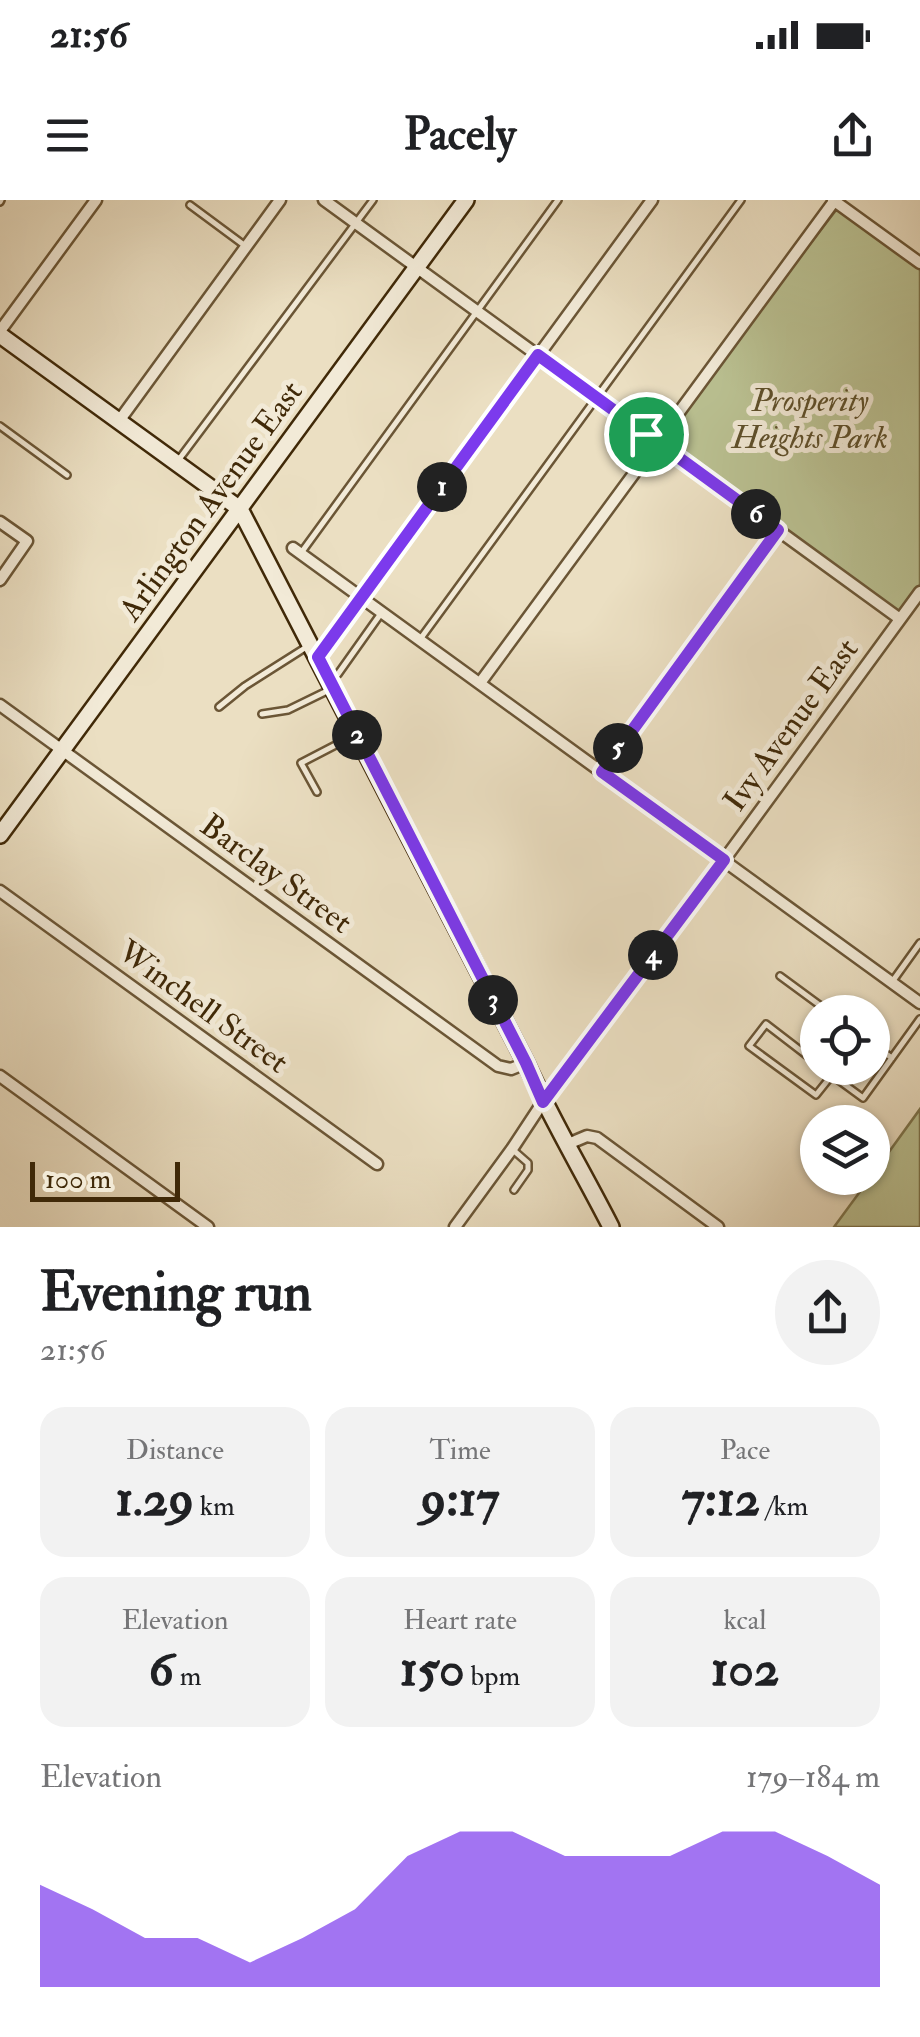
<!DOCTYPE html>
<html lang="en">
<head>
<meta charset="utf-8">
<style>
  :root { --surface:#fff; --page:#f2f2f2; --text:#202124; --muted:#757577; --accent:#7c3aed }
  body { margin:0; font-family:"IM FELL Double Pica",serif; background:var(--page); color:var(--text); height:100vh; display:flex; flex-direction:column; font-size:38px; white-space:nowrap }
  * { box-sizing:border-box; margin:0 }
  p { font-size:32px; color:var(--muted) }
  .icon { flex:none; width:55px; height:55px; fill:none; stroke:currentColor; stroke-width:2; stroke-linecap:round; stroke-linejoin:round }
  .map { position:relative; height:1027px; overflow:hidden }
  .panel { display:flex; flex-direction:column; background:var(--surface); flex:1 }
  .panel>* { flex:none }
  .buttons { position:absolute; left:800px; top:795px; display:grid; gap:20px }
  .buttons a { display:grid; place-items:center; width:90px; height:90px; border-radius:50%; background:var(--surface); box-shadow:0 2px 8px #0004; font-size:50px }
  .scale { position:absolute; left:30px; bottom:25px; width:150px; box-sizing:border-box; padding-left:10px; border:5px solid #402908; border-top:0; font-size:28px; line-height:35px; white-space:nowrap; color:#402908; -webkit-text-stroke:8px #f2ead7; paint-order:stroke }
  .pin { position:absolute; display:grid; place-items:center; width:85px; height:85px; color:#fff; margin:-42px; border:5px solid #fff; border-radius:50%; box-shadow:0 2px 10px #0007 }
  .km { position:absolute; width:50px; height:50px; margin:-25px; border-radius:50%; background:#222; color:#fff; font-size:28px; line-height:50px; text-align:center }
  .round { display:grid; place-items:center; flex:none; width:105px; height:105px; border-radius:52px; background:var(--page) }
  .summary { display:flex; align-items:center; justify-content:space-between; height:170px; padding:0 40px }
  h1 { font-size:55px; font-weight:700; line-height:75px }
  .figures { display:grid; grid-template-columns:repeat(3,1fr); gap:15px; height:170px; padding:10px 40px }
  .figures div { display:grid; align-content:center; border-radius:25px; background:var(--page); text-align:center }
  .figures b { font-size:50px; font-weight:700 }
  .figures small { font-size:28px; font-weight:400 }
  .figures p { font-size:28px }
  .chart { height:280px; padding:20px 40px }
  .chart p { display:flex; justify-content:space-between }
  .chart svg { width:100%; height:180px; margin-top:10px; fill:var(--accent); opacity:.7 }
  .status { display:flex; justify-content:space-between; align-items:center; height:70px; padding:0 50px; background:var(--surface); direction:ltr }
  .status svg { height:28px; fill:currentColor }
  header { display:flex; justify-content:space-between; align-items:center; height:130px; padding:0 40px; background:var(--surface); font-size:45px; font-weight:700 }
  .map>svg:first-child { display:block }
  .green { fill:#bac192; stroke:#7d754d; stroke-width:2.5 }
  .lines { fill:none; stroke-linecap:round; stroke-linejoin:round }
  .lane-casing { stroke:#6b5636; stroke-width:10 }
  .street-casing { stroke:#6b5636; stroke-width:15 }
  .secondary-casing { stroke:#402908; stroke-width:20 }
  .lane { stroke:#f2ead7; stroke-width:5 }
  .street { stroke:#f2ead7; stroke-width:10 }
  .secondary { stroke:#f2ead7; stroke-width:15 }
  .route-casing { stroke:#fff; stroke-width:20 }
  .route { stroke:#7c3aed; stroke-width:12 }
  .labels { text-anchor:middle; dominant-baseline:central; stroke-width:10; stroke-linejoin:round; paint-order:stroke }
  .park-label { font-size:32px; font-style:italic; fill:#5e4f2a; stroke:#f2ead7 }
  .street-label { font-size:32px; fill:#402908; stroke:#f2ead7 }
</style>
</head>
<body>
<div class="status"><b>21:56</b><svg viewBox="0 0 49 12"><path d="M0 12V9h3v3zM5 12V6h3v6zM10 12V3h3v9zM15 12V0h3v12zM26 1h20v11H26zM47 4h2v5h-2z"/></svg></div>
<header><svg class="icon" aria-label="menu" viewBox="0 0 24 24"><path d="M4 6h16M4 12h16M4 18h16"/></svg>Pacely<svg class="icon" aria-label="share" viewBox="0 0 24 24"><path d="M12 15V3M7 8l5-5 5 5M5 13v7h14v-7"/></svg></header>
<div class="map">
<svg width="920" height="1027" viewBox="0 0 920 1027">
  <rect width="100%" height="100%" fill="#ebdfc2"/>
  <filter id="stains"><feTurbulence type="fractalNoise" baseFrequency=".002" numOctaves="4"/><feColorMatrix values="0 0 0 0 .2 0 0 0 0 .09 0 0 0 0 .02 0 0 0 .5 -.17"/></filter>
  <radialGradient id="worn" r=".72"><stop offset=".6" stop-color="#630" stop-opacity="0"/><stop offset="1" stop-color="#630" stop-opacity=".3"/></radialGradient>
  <path class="green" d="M840,5L920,63V392L900,419L657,242Z
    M920,909V1027H834L870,978H872L873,974Z"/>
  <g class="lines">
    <defs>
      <path id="lane" d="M0,2L1,0
        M190,5L244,45
        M0,226L67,275
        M177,262L373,0
        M301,353L558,0
        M421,438L741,0
        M331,478L338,474L382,412
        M219,507L245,486L308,446
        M262,514L288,510L329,490
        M317,592L301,563L353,536
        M780,776L829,812
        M892,782L920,743
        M872,844L892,858
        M818,864L766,824L749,846L816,895L832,875
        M822,868L863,898L920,819
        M512,949L528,963V970L514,990"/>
      <path id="street" d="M324,0L900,419
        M833,0L920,63
        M0,131L96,0
        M119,221L280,0
        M0,322L27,341L0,380
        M293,348L920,803
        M318,457L652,0
        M480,483L835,0
        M0,505L498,866L511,869L526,863
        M601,571L778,330
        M0,691L377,964
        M0,876L208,1027
        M568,944L587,936L597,938L718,1027
        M455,1027L512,949L543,902L716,671L920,392"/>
      <path id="secondary" d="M0,135L240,309L526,863C551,919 583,972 611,1027
        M0,635L466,0"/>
    </defs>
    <use href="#lane" class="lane-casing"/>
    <use href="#street" class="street-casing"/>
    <use href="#secondary" class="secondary-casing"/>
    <use href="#lane" class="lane"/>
    <use href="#street" class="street"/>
    <use href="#secondary" class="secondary"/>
  </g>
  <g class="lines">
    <defs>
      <path id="route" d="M538,155L778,330L602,572L724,660L543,902L526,863L318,457Z"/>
    </defs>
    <use href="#route" class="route-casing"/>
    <use href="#route" class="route"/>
  </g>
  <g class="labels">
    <g class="park-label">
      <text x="810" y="201">Prosperity<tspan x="810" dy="37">Heights Park</tspan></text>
    </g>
    <g class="street-label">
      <text transform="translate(211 301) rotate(-54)">Arlington Avenue East</text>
      <text transform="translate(791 525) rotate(-54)">Ivy Avenue East</text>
      <text transform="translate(276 674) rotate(36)">Barclay Street</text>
      <text transform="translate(203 807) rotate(36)">Winchell Street</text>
    </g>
  </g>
  <rect width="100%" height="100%" filter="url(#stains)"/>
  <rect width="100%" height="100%" fill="url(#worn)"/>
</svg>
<div class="buttons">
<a><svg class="icon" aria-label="locate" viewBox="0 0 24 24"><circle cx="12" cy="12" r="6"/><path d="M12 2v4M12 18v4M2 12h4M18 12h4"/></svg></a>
<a><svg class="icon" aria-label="layers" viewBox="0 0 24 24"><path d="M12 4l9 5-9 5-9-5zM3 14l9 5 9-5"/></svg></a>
</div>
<div class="scale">100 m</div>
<div class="pin" style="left:646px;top:234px;background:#1e9e55"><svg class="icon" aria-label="arrive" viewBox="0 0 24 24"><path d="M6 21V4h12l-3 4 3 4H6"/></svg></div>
<b class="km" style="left:442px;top:287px">1</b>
<b class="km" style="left:357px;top:535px">2</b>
<b class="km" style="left:493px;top:800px">3</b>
<b class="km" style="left:653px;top:755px">4</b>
<b class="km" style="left:618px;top:548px">5</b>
<b class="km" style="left:756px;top:314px">6</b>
</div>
<section class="panel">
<div class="summary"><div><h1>Evening run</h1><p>21:56</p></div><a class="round"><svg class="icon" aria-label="share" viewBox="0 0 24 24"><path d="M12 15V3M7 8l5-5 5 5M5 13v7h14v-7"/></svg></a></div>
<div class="figures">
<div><p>Distance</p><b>1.29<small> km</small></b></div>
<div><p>Time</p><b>9:17</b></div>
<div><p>Pace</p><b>7:12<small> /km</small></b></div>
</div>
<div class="figures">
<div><p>Elevation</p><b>6<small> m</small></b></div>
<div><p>Heart rate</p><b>150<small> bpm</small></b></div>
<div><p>kcal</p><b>102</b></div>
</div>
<div class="chart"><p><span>Elevation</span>179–184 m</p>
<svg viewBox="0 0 160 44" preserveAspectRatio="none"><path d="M0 44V19L10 25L20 32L30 32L40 38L50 32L60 25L70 12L80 6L90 6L100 12L110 12L120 12L130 6L140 6L150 12L160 19V44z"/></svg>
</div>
</section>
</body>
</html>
